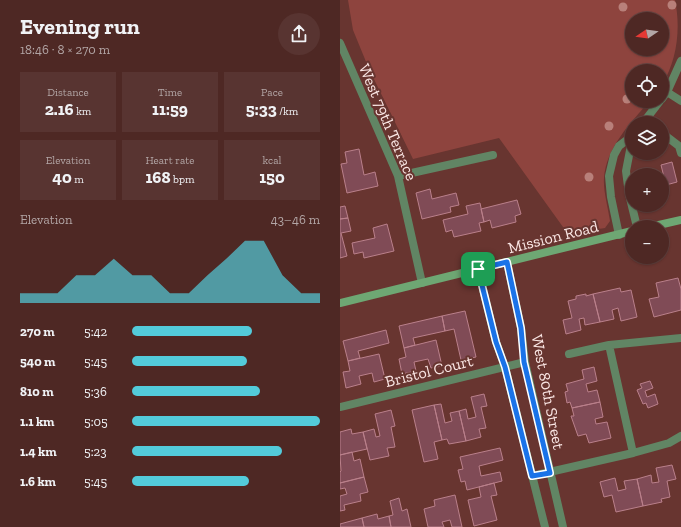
<!DOCTYPE html>
<html lang="en">
<head>
<meta charset="utf-8">
<style>
  :root { --surface:#4e2824; --page:#583431; --text:#f1f3f6; --muted:#b3a6a6; --line:#654441; --accent:#53cbda }
  body { margin:0; font-family:"Zilla Slab",serif; background:var(--page); color:var(--text); height:100vh; display:flex; flex-direction:column; font-size:15px; white-space:nowrap }
  * { box-sizing:border-box; margin:0 }
  p { font-size:13px; color:var(--muted) }
  .icon { flex:none; width:22px; height:22px; fill:none; stroke:currentColor; stroke-width:2; stroke-linecap:round; stroke-linejoin:round }
  .map { position:relative; flex:1; overflow:hidden }
  .drawer { display:flex; flex-direction:column; background:var(--surface); width:340px }
  .drawer>* { flex:none }
  .needle { width:26px; rotate:257deg }
  .buttons { position:absolute; left:285px; top:12px; display:grid; gap:8px }
  .buttons a { display:grid; place-items:center; width:44px; height:44px; border-radius:50%; background:var(--surface); box-shadow:0 1px 3px #0004,0 0 0 1px var(--line); font-size:20px }
  .pin { position:absolute; display:grid; place-items:center; width:34px; height:34px; color:#fff; margin:-17px; border-radius:8px; box-shadow:0 2px 6px #0006 }
  .round { display:grid; place-items:center; flex:none; width:42px; height:42px; border-radius:21px; background:var(--page) }
  .summary { display:flex; align-items:center; justify-content:space-between; height:68px; padding:0 20px }
  h1 { font-size:22px; font-weight:700; line-height:30px }
  .figures { display:grid; grid-template-columns:repeat(3,1fr); gap:6px; height:68px; padding:4px 20px }
  .figures div { display:grid; align-content:center; border-radius:0px; background:var(--page); text-align:center }
  .figures b { font-size:17px; font-weight:700 }
  .figures small { font-size:11px; font-weight:400 }
  .figures p { font-size:11px }
  .chart { height:112px; padding:8px 20px }
  .chart p { display:flex; justify-content:space-between }
  .chart svg { width:100%; height:72px; margin-top:4px; fill:var(--accent); opacity:.7 }
  ul { padding:0 20px; list-style:none; font-size:13px }
  li { display:grid; grid-template-columns:64px 48px 1fr; align-items:center; height:30px }
  li i { height:10px; border-radius:5px; background:var(--accent) }
  main { display:flex; flex:1; min-height:0 }
  .map>svg:first-child { display:block }
  .green { fill:#8e443e; fill-rule:evenodd }
  .building { fill:#804b56; stroke:#ba808b }
  .lines { fill:none; stroke-linecap:round; stroke-linejoin:round }
  .street { stroke:#618564; stroke-width:8 }
  .secondary { stroke:#6ea773; stroke-width:8 }
  .tree { fill:#b8807a }
  .route-casing { stroke:#fff; stroke-width:8 }
  .route { stroke:#1a73e8; stroke-width:5 }
  .labels { text-anchor:middle; dominant-baseline:central; stroke-width:4; stroke-linejoin:round; paint-order:stroke }
  .street-label { font-size:16px; fill:#fbe7e5; stroke:#683530 }
</style>
</head>
<body>
<main>
<section class="drawer">
<div class="summary"><div><h1>Evening run</h1><p>18:46 · 8 × 270 m</p></div><a class="round"><svg class="icon" aria-label="share" viewBox="0 0 24 24"><path d="M12 15V3M7 8l5-5 5 5M5 13v7h14v-7"/></svg></a></div>
<div class="figures">
<div><p>Distance</p><b>2.16<small> km</small></b></div>
<div><p>Time</p><b>11:59</b></div>
<div><p>Pace</p><b>5:33<small> /km</small></b></div>
</div>
<div class="figures">
<div><p>Elevation</p><b>40<small> m</small></b></div>
<div><p>Heart rate</p><b>168<small> bpm</small></b></div>
<div><p>kcal</p><b>150</b></div>
</div>
<div class="chart"><p><span>Elevation</span>43–46 m</p>
<svg viewBox="0 0 160 44" preserveAspectRatio="none"><path d="M0 44V38L10 38L20 38L30 27L40 27L50 17L60 27L70 27L80 38L90 38L100 27L110 17L120 6L130 6L140 27L150 38L160 38V44z"/></svg>
</div>
<ul>
<li><b>270 m</b>5:42<i style="width:64%"></i></li>
<li><b>540 m</b>5:45<i style="width:61%"></i></li>
<li><b>810 m</b>5:36<i style="width:68%"></i></li>
<li><b>1.1 km</b>5:05<i style="width:100%"></i></li>
<li><b>1.4 km</b>5:23<i style="width:80%"></i></li>
<li><b>1.6 km</b>5:45<i style="width:62%"></i></li>
</ul>
</section>
<div class="map">
<svg width="341" height="527" viewBox="0 0 341 527">
  <rect width="100%" height="100%" fill="#683530"/>
  <path class="green" d="M8,0H335C341,29 337,60 322,85V71H292V101H310C291,122 266,148 264,178C263,190 268,208 270,221L265,228L228,234L159,138L73,159L29,69L13,30ZM292,19H322V49H292Z"/>
  <path class="building" d="M19,149L24,175L35,172L38,186L7,193L1,164L7,163L5,152Z
    M332,162L337,182L326,185L321,165Z
    M90,189L92,199L116,193L119,205L110,207L111,212L82,219L76,193Z
    M177,200L181,214L175,216L176,222L152,228L150,220L144,222L141,209Z
    M140,203L144,222L139,223L141,231L114,237L112,230L106,232L103,220L128,214L126,206Z
    M5,206L8,218L0,219V207Z
    M8,218L11,231L1,233L7,256L0,258V219Z
    M47,224L54,251L24,258L23,252L14,254L12,243L35,238L33,228Z
    M338,278L341,289V310L314,317L309,299L319,297L316,283Z
    M280,288L281,292L291,290L297,317L281,321L278,308L272,310L274,319L260,322L253,294Z
    M246,294V296L253,294L260,322L245,325L244,318L239,319L241,330L226,334L223,320L232,318L228,301L236,299V296Z
    M125,311L136,357L121,360L114,329L105,331L102,316Z
    M102,316L105,331L73,338L75,345L64,348L59,326Z
    M46,330L49,343L18,351L20,358L8,361L3,341Z
    M96,340L102,366L91,368L88,359L74,362L76,371L62,374L59,359L66,357L64,348Z
    M39,354L45,379L34,382L32,373L19,376L21,384L6,388L3,372L10,371L8,361Z
    M254,367L257,381L246,384L248,392L257,390L260,402L232,408L230,402L227,403L225,392L228,391L226,384L244,379L242,370Z
    M310,381L313,388L305,391L307,397L315,394L318,404L308,408L306,403L303,404L297,390L302,388L300,384Z
    M144,394L147,406L141,407L146,428L139,429L141,437L126,441L119,411L126,409L128,419L136,417L131,397Z
    M260,402L263,417L255,419L256,424L267,422L271,438L249,443L246,434L238,436L231,416H234L232,408Z
    M101,404L105,423L112,421L110,413L119,411L126,441L109,444L107,439L102,440L94,405Z
    M94,405L102,440L94,442L98,459L84,462L72,410Z
    M51,410L55,426L51,427L55,447L47,448L49,456L30,460L23,432L34,429L36,437L40,436L35,414Z
    M11,429L12,434L23,432L27,449L0,455V432Z
    M160,448L163,460L139,466L141,476L160,472L162,481L127,490L125,481L121,482L118,470L123,469L120,457Z
    M12,452L14,461L20,459L24,477L0,483V472L1,471L0,455Z
    M332,465L336,479L327,481L330,497L321,499L322,502L303,506L297,479L311,475L312,483L319,482L316,468Z
    M24,477L28,492L20,494L21,501L4,505L5,510L0,511V496L7,494L5,488L0,489V483Z
    M275,478L278,491L286,489L284,481L297,479L303,506L276,512L272,495L264,497L260,482Z
    M154,483L157,495L151,496L157,520L134,526L128,500L141,497L139,487Z
    M115,495L122,527H112L110,520L102,522L104,527H88L84,509L95,506L94,500Z
    M59,498L62,511L67,509L71,527H51L49,516L53,515L50,501Z
    M37,514L38,519L49,516L51,527H24L22,518Z
    M22,518L24,527H0V524Z"/>
  <g class="lines">
    <path class="street" d="M0,43L58,176L82,283
      M327,92L341,101
      M322,99L327,92L341,61
      M303,123L320,101
      M322,133L339,146L341,153
      M292,140L286,171L289,194L297,227
      M58,176L153,155
      M279,235L271,197L269,176L274,155L279,146L292,136
      M167,262L181,328L185,362L223,527
      M138,269L156,342L165,367L205,527
      M269,345L341,338
      M229,354L269,345L293,453
      M0,407L185,362
      M192,476L293,453L329,443L341,436"/>
    <path class="secondary" d="M310,227L341,220
      M0,303L292,231"/>
  </g>
  <g class="tree">
    <circle cx="332" cy="5" r="4.5"/>
    <circle cx="283" cy="7" r="4.5"/>
    <circle cx="287" cy="99" r="4.5"/>
    <circle cx="269" cy="126" r="4.5"/>
    <circle cx="249" cy="177" r="4.5"/>
  </g>
  <g class="lines">
    <defs>
      <path id="route" d="M167,262L181,328L184,362L210,473L192,476L165,367L156,342L138,269Z"/>
    </defs>
    <use href="#route" class="route-casing"/>
    <use href="#route" class="route"/>
  </g>
  <g class="labels">
    <g class="street-label">
      <text transform="translate(48 122) rotate(67)">West 79th Terrace</text>
      <text transform="translate(213 237) rotate(-14)">Mission Road</text>
      <text transform="translate(89 371) rotate(-14)">Bristol Court</text>
      <text transform="translate(208 392) rotate(79)">West 80th Street</text>
    </g>
  </g>
</svg>
<div class="buttons">
<a><svg class="needle" viewBox="-14 -14 28 28"><path d="M0-13l5 13h-10z" fill="#e53935"/><path d="M0 13l5-13h-10z" fill="#b3a6a6"/></svg></a>
<a><svg class="icon" aria-label="locate" viewBox="0 0 24 24"><circle cx="12" cy="12" r="6"/><path d="M12 2v4M12 18v4M2 12h4M18 12h4"/></svg></a>
<a><svg class="icon" aria-label="layers" viewBox="0 0 24 24"><path d="M12 4l9 5-9 5-9-5zM3 14l9 5 9-5"/></svg></a>
<a>+</a>
<a>−</a>
</div>
<div class="pin" style="left:138px;top:269px;background:#1e9e55"><svg class="icon" aria-label="arrive" viewBox="0 0 24 24"><path d="M6 21V4h12l-3 4 3 4H6"/></svg></div>
</div>
</main>
</body>
</html>
